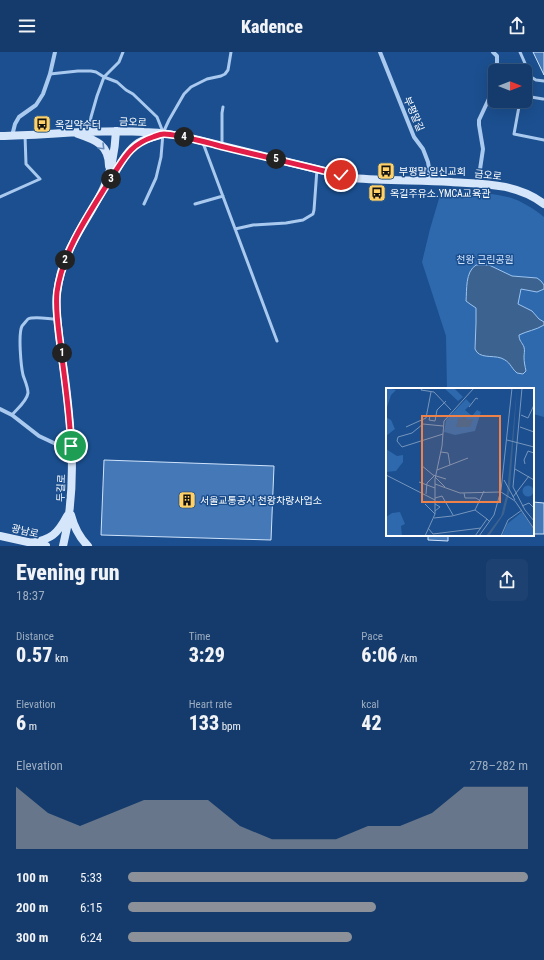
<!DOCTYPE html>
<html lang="en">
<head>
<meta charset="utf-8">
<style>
  :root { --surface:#143b6b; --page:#1d4271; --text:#f1f3f6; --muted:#9dadc1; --line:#33557e; --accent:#8c9099 }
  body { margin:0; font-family:"Roboto Condensed","Noto Sans KR",sans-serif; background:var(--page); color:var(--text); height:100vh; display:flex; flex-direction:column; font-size:15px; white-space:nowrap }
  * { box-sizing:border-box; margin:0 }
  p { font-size:13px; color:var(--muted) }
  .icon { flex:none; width:22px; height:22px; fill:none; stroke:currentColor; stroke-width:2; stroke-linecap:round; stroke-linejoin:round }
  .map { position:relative; height:494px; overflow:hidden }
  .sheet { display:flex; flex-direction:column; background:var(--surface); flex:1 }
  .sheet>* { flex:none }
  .needle { width:26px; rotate:90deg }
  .buttons { position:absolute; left:488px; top:12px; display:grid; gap:8px }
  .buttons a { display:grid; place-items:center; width:44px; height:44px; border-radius:6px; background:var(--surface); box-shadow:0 4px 16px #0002,0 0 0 1px var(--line); font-size:20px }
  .pin { position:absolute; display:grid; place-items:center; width:34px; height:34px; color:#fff; margin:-17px; border:2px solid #fff; border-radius:50%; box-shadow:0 1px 4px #0007 }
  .km { position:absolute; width:20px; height:20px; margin:-10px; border-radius:50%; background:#222; color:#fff; font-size:11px; line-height:20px; text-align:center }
  .round { display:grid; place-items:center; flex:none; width:42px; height:42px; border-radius:6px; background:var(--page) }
  .head { display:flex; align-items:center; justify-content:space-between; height:68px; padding:0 16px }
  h1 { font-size:22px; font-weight:800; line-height:30px }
  .figures { display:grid; grid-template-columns:repeat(3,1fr); gap:6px; height:68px; padding:4px 16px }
  .figures div { display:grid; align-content:center }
  .figures b { font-size:20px; font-weight:800 }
  .figures small { font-size:11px; font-weight:400 }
  .figures p { font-size:11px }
  .chart { height:112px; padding:8px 16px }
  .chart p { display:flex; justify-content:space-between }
  .chart svg { width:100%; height:72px; margin-top:4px; fill:var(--accent); opacity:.7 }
  ul { padding:0 16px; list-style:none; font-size:13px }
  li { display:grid; grid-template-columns:64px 48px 1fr; align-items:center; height:30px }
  li i { height:10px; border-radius:5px; background:var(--accent) }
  header { display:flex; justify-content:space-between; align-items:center; height:52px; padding:0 16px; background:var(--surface); font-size:18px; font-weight:800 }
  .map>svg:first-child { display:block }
  .green { fill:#2e69ad }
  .water { fill:#3c6290; stroke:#9cc4f0 }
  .building { fill:#4478b7; stroke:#cfe3fa }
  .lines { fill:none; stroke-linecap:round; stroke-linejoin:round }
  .lane { stroke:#a9c9ee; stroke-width:3 }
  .street { stroke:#a9c9ee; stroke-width:4 }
  .secondary { stroke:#d6e6fa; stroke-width:8 }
  .oneway { stroke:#668bba }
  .route-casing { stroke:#fff; stroke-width:8 }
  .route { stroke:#e11d48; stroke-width:5 }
  .labels { text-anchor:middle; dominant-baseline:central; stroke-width:3; stroke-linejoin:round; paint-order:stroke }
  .street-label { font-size:10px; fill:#fff; stroke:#1b4f8f }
  .poi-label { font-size:10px; fill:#fff; stroke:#1b4f8f; text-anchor:start }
  .park-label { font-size:10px; fill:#cfe3fa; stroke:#1b4f8f }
  .inset-road { fill:none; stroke:#7695bc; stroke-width:1 }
  .view { fill:#ee8249; fill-opacity:0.15; stroke:#ee8249; stroke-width:2 }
  .inset-edge { fill:none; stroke:#fff; stroke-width:2 }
</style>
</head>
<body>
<header><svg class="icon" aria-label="menu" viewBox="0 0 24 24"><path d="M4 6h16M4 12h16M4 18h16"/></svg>Kadence<svg class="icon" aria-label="share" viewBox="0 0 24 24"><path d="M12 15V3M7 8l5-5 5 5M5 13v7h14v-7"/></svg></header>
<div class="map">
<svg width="544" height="494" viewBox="0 0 544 494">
  <rect width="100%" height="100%" fill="#1b4f8f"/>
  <path class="green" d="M441,140C464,141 501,139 521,150C529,154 537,159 544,165V365L533,362V337H447L446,284L422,210L430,177Z"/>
  <path class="water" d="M476,213H489L512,224L537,226L541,229L544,233V237L537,240L521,237L518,252L532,259L539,267L544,270V273C536,278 527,279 519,283C519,289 522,290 524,295C525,299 524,302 524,305C524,310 525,314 526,319L523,322L517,321C510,315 511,310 501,306C492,303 479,307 475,297L476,271V256L470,252L466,249C467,238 465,220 476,213Z"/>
  <path class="building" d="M533,0H544V23Z
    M104,408L274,414L271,488L101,483Z
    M533,450L544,451V482H533Z
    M428,483H448V489L428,488Z"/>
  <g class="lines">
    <path class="lane" d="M520,0L531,25L536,28L544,29
      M50,22L78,19H91L96,20L104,25L117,30L126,38L133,42L157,65L163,80
      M525,44L543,47
      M520,49L514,82L544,88
      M89,78L91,65L97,44L104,25L119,10L123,0
      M203,91L277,289
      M222,92V61L223,55
      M0,145L40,127L26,112L25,83
      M144,152L156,126L161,105L163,81L169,68L184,42L191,35L207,27L221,24L225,22L228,18L231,0
      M195,152L223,144
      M235,177L253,173L286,171L303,168L313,162L314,158L317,117
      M12,363C17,357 27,349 28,341C28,335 25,329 23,323C21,314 18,282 22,274C23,273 27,268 28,267C34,264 49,267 56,267"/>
    <path class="street" d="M380,0L414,85L423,97L428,110L431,129
      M493,0L497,4V19
      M12,84L15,72L19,65L36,53L43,42L50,22L55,0
      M478,131L483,97L479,73V68L493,38L495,30
      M0,357L12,363L39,384L56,392L71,394"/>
    <path class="secondary" d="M78,82C96,88 109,93 109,114
      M0,84C48,83 97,77 144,80C160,80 175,83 190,86L353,126C385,129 418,128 451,130C483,132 517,131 544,152
      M111,127C119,115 126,99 138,91C145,87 152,85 160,83
      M71,463C74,475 79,485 88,494
      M0,484L46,494
      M31,491C51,487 57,483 67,464
      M63,494C77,439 72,381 65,326C63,312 61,298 59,284C58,270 55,256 57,242C59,223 65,204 75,187C84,170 96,153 104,135C112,117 115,98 116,79"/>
  </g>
  <defs><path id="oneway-chevron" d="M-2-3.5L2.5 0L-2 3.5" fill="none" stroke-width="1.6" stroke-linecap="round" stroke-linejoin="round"/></defs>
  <use class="oneway" href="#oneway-chevron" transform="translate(102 95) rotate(45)"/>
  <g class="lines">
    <defs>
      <path id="route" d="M71,394C70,362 65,330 61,298C59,279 55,259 57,240C63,198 89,162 111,126C124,107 129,93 153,85C156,84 160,82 164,82C169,82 174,83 179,84C193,87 207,90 220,94C261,104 301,113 341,123"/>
    </defs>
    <use href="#route" class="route-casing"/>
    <use href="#route" class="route"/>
  </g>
  <defs>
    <symbol id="bus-square" viewBox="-11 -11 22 22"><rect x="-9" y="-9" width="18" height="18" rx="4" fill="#ffd166" stroke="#1b4f8f"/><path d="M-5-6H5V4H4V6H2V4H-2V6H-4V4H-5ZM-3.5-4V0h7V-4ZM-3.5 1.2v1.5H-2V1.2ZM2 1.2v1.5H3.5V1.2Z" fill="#111"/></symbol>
    <symbol id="building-square" viewBox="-11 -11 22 22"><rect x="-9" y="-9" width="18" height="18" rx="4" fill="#ffd166" stroke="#1b4f8f"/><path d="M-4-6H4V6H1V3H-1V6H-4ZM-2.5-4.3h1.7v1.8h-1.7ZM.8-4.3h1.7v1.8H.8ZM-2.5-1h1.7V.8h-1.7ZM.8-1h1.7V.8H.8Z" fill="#111"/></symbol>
  </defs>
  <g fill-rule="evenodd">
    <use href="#bus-square" x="32" y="62" width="20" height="20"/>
    <use href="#bus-square" x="376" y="109" width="20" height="20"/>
    <use href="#bus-square" x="367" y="131" width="20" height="20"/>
    <use href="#building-square" x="177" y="438" width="20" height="20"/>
  </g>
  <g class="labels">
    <g class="street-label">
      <text transform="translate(414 62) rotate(67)">부평말길</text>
      <text transform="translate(133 70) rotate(2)">금오로</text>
      <text transform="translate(488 123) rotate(6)">금오로</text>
      <text transform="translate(61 436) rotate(-88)">두길로</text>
      <text transform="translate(25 479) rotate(13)">광남로</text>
    </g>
    <g class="poi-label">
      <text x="55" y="72">옥길약수터</text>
      <text x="399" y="119">부평말.일신교회</text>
      <text x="390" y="141">옥길주유소.YMCA교육관</text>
      <text x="200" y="448">서울교통공사 천왕차량사업소</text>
    </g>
    <g class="park-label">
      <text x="485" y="207">천왕 근린공원</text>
    </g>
  </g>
  <g transform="translate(386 336)">
    <rect width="148" height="148" fill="#1b4f8f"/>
    <path d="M0,0L10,2L5,7L0,22ZM58,0H68L77,9L72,13ZM80,11L85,16L79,22L86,28L91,22L95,24L89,43L69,47L58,44L60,32ZM0,29L5,32L9,41L0,48ZM0,61L11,68L17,67V74L10,83L0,84ZM136.5 103a5.5 5.5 0 1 1 11 0a5.5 5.5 0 1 1-11 0ZM14,124L19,136L15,138L16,148H0V129L6,125ZM136,124L148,142V148H116L121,136Z" fill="#2e69ad"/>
    <path d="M131,0L124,101L118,126L103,148H100L115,128L121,104ZM73,28L74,32L79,28L81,32L87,31L84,39H70Z" fill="#3c6290"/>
    <path class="inset-road" d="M36,0L35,2L48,4L65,22M136,0L127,99L139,122L148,133M83,19L90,10L92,11M135,27L142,30L148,17M44,28L43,32L49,33L51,22L60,13M20,39L40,30L45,4M134,39L148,44M57,46L16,59L11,53L12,49L26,45L37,36L57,38M121,52L148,59M55,64L62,65L64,77M139,76L138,72L142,63L148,65M35,77L47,87L60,91M129,81L148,92M51,82L82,70M0,87L49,112M49,89L59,99M118,92L129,112M33,94L49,100M49,96L74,105L115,104L129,113L148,141M78,105L79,110H90L93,112M40,106L41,95L48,88M127,109L143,88M49,110L56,108L67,127M39,116L49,126M136,118L143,115L148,120M89,122L101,131M49,123L54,119L49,116M48,130L66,128L89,122L98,103M42,140L47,146L95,140M39,148L49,126V91L56,58L58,33L88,0M89,148L101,131L104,134M93,148L108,127L115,102L126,0M115,148L122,132L136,122"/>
    <path class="view" d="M36,28H114V114H36Z"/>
    <rect width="148" height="148" class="inset-edge"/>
  </g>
</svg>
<div class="buttons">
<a><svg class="needle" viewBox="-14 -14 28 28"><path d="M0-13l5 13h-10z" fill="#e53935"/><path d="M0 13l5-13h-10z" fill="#9dadc1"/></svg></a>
</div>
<div class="pin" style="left:71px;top:394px;background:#1e9e55"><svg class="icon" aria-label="arrive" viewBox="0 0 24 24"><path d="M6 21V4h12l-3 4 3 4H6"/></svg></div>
<div class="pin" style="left:341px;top:123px;background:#d93025"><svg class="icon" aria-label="check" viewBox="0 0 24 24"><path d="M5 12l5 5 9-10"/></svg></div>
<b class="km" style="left:62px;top:301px">1</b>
<b class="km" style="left:65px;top:208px">2</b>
<b class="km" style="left:111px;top:127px">3</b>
<b class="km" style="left:184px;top:85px">4</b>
<b class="km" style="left:276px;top:107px">5</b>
</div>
<section class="sheet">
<div class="head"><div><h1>Evening run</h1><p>18:37</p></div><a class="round"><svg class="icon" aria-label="share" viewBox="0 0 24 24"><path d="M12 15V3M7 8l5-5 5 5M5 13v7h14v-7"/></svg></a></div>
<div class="figures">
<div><p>Distance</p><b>0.57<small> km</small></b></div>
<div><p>Time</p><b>3:29</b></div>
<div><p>Pace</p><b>6:06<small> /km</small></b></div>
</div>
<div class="figures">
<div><p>Elevation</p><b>6<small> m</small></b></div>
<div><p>Heart rate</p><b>133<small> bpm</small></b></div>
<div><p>kcal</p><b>42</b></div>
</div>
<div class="chart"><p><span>Elevation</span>278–282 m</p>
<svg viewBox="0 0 160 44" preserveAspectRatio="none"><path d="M0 44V6L10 22L20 30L30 22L40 14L50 14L60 14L70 30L80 38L90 38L100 38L110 30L120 30L130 22L140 6L150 6L160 6V44z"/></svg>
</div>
<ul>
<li><b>100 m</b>5:33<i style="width:100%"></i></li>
<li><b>200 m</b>6:15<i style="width:62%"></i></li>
<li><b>300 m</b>6:24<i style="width:56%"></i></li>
</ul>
</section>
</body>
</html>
